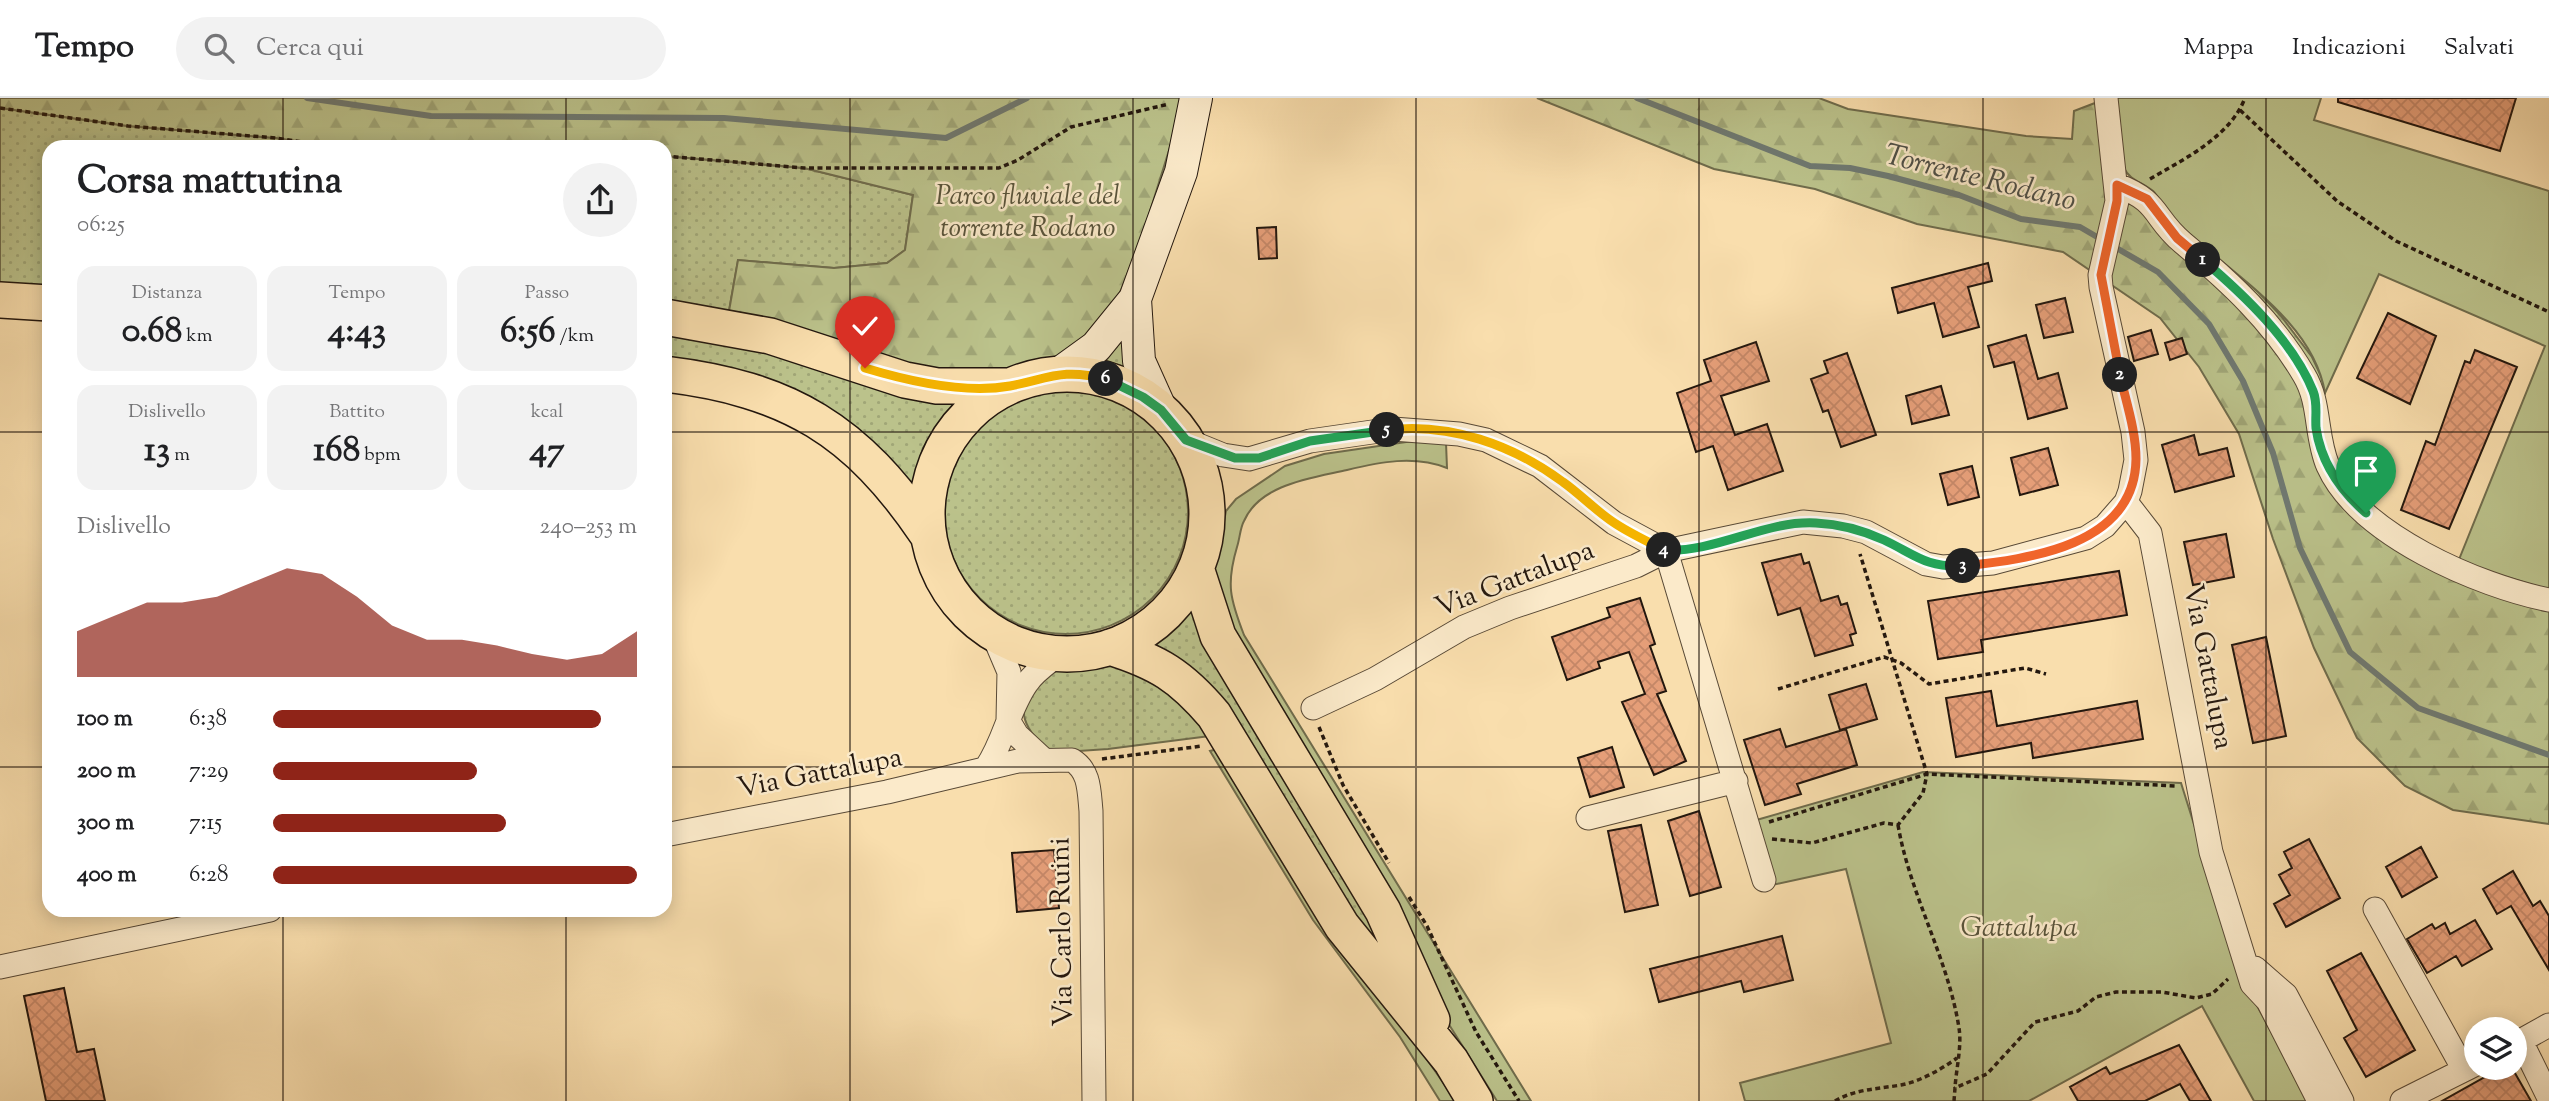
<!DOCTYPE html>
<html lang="it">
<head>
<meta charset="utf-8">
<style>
  :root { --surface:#fff; --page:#f2f2f2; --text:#202124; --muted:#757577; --line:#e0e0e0; --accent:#8f2418 }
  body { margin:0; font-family:"Sorts Mill Goudy",serif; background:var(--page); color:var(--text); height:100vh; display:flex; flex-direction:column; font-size:26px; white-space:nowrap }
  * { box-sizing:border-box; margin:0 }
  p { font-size:23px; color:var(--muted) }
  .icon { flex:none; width:38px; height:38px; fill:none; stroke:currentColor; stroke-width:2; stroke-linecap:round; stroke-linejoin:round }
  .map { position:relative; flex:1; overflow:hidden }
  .side { position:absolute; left:42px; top:42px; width:630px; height:777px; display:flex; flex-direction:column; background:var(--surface); border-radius:21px; box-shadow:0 4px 18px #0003 }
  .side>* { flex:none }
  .tools { position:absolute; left:2464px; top:919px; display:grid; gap:14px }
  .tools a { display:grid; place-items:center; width:63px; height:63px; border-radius:50%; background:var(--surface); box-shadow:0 4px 18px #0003; font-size:35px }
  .pin { position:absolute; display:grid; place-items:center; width:60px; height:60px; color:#fff; margin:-72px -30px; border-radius:50% 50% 50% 0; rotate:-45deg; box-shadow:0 0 7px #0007 }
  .pin .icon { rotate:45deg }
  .km { position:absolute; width:35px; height:35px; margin:-18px; border-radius:50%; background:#222; color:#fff; font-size:19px; line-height:35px; text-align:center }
  .round { display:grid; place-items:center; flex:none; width:74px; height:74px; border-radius:37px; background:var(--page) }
  .headline { display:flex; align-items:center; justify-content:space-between; height:119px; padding:0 35px }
  h1 { font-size:38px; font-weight:700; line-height:52px }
  .stats { display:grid; grid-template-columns:repeat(3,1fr); gap:10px; height:119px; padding:7px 35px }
  .stats div { display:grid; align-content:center; border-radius:18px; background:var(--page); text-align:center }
  .stats b { font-size:35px; font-weight:700 }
  .stats small { font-size:19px; font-weight:400 }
  .stats p { font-size:19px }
  .chart { height:196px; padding:14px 35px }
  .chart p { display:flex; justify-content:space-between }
  .chart svg { width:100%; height:126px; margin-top:7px; fill:var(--accent); opacity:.7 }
  ul { padding:0 35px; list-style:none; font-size:23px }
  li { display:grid; grid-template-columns:112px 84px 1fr; align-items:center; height:52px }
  li i { height:18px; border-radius:9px; background:var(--accent) }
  header { display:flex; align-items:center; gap:42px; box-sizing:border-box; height:98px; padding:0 35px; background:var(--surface); border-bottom:2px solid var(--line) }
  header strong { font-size:33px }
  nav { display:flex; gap:38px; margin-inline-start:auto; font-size:24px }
  .search { width:490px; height:63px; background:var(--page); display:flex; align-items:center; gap:18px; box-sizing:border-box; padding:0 24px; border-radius:38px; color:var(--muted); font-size:26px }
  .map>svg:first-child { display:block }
  .grass { fill:url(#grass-dots); stroke:#6f6c4c; stroke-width:2 }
  .forest { fill:url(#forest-firs); stroke:#6f6c4c; stroke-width:2 }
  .park { fill:#bbc28b; stroke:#6f6c4c; stroke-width:2 }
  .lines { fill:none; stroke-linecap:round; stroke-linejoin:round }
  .stream { stroke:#6f7971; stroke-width:6 }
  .building { fill:url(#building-cross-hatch); stroke:#23170e; stroke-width:2 }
  .minor-casing { stroke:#584936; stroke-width:25 }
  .secondary-casing { stroke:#23170e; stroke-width:34 }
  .primary-casing { stroke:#23170e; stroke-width:38 }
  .path { stroke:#23170e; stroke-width:3.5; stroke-dasharray:5 3.5; stroke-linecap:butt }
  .minor { stroke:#fbeaca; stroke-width:23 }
  .secondary { stroke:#fbeaca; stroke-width:32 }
  .primary { stroke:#f9dead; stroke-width:35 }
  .split-1-casing { stroke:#fff; stroke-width:14 }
  .split-2-casing { stroke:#fff; stroke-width:14 }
  .split-3-casing { stroke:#fff; stroke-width:14 }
  .split-4-casing { stroke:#fff; stroke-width:14 }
  .split-5-casing { stroke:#fff; stroke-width:14 }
  .split-6-casing { stroke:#fff; stroke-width:14 }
  .split-7-casing { stroke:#fff; stroke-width:14 }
  .split-1 { stroke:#22a559; stroke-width:9 }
  .split-2 { stroke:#f0652b; stroke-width:9 }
  .split-3 { stroke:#f0652b; stroke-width:9 }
  .split-4 { stroke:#22a559; stroke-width:9 }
  .split-5 { stroke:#f5b400; stroke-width:9 }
  .split-6 { stroke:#22a559; stroke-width:9 }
  .split-7 { stroke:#f5b400; stroke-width:9 }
  .grid { fill:none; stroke:#23170e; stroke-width:2; stroke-opacity:0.55 }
  .labels { text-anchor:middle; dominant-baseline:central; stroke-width:5; stroke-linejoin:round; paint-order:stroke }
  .park-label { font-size:28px; font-style:italic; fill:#58533a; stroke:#fbeaca }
  .street-label { font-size:28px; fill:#23170e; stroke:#fbeaca }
  .water-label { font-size:30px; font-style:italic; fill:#4f5048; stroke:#fbeaca }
</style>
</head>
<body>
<header>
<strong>Tempo</strong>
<div class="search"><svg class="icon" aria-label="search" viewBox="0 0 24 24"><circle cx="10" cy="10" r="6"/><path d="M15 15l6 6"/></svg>Cerca qui</div>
<nav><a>Mappa</a><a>Indicazioni</a><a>Salvati</a></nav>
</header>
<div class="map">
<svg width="2549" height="1003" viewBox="0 0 2549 1003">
  <defs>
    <pattern id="grass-dots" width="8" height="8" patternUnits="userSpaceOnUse" patternTransform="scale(1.75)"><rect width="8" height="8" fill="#bbc28b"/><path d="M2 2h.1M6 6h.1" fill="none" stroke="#a0a677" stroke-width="1.8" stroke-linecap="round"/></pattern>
    <pattern id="forest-firs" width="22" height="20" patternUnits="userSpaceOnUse" patternTransform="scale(1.75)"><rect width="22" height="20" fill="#bbc28b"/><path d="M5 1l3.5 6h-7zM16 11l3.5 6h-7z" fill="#a0a677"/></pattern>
    <pattern id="building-cross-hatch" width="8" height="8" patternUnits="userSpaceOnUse" patternTransform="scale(1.75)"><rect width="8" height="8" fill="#e59e78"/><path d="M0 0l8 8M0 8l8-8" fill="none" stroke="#c48767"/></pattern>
  </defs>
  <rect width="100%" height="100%" fill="#f9dead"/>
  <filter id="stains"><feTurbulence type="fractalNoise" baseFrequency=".00286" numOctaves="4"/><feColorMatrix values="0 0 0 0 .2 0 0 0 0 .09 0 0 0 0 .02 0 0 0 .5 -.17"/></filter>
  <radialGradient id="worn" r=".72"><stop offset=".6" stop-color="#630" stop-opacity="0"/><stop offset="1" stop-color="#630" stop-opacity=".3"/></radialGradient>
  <path class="grass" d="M0,10L128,28L276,40L336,49H49V192L0,189Z
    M665,58L804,70L913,97L905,152L887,165L834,170L738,162L729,213L665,208Z
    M665,228L955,304L923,350L912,388L665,264Z
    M1123,235L1128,270L1099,261Z
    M944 414a122 122 0 1 1 244 0a122 122 0 1 1-244 0Z
    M1192,509L1399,875L1153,547L1171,534Z
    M1119,566L1155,578L1210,638L1108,651L1049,655C1011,616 1018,604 1057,571H1081Z"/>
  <path class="forest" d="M0,0H1181L1180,17L1142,139L1115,207L1093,238L1063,257L998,274L932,277L729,213L738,162L834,170L887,165L905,152L913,97L804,70L665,58V49H336L276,40L128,28L0,10Z
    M1537,0H1819L1848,11L2026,38L2072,41L2074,13L2095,5L2113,19L2126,105L2167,114L2248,183L2281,218L2312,259L2322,280L2325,295L2317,310L2324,359L2390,432L2549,502V726L2453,712L2405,688L2357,640L2314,550L2273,441L2239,336L2199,269L2160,220L2063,154L1917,126L1815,91L1714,71Z"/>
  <path class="park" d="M2116,0H2321L2314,22L2549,93V492L2458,464L2545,248L2379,176L2325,295C2312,216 2218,170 2168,115C2162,109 2159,99 2153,93C2144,85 2129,82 2124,70C2118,53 2119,19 2116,0Z
    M1413,343L1446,345L1447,370C1414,357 1380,364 1347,372C1312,380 1260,386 1244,423C1240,430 1240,440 1237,449C1226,486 1230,501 1244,537L1531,1003H1497L1443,917L1219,519L1211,488L1226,413L1236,401L1285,368L1324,356Z
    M1226,649L1329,821L1456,1003H1440L1400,939L1313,822L1210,653Z
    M1923,674L2181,685L2243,882L2309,1003H2254L2202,908L2029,1003H1745L1740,985L1891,945L1846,771L1772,787L1753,723Z"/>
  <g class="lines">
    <path class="stream" d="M307,0L431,18L724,20L946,40L1027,0
      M1637,0L1810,68L1850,70L1888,78L1959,97L2021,121L2080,129L2104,143
      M2113,148L2158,174L2209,226L2243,283L2273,355L2300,450L2350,554L2418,610L2549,657"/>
  </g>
  <path class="building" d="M2338,0H2516L2500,53L2338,4Z
    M1276,129L1277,160L1259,161L1257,130Z
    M1988,165L1992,183L1968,189L1979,229L1943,239L1934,205L1898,215L1892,190Z
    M2065,200L2073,234L2044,240L2036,207Z
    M2388,215L2436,238L2410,306L2357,280Z
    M2151,232L2158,256L2134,263L2128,239Z
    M2026,237L2038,281L2058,275L2067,310L2028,321L2014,264L1994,269L1988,248Z
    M2182,240L2187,256L2170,262L2165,245Z
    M1756,244L1769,283L1721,298L1735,337L1767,326L1783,373L1728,392L1713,348L1696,354L1677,295L1711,283L1704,262Z
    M2475,252L2517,269L2449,431L2401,412L2426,343L2435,347L2465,263L2470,265Z
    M1847,255L1876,337L1841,349L1828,312L1823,314L1811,281L1828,275L1824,263Z
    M1941,288L1949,317L1912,326L1906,298Z
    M2194,337L2199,357L2227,350L2234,378L2175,394L2162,347Z
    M2048,350L2058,387L2020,397L2011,360Z
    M1972,368L1979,399L1948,407L1940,376Z
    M2226,436L2234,479L2193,487L2184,444Z
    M1801,456L1804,466L1809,464L1821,503L1838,498L1841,507L1847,505L1856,535L1850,537L1853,547L1815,558L1800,510L1778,517L1762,465Z
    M2119,473L2127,517L1981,542L1983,554L1938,561L1928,503Z
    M1640,500L1655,546L1650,548L1666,593L1657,596L1686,663L1654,677L1622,604L1645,596L1629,554L1598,564L1600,570L1567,582L1552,539L1610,519L1607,510Z
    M2266,539L2286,638L2253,645L2232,547Z
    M1866,586L1877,621L1840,632L1829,597Z
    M1991,593L1997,628L2137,603L2143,641L2033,660L2031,645L1956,659L1946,600Z
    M1780,631L1786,649L1846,631L1857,667L1797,686L1801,696L1765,707L1744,642Z
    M1612,649L1624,689L1590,699L1578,660Z
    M1699,713L1721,789L1690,798L1668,723Z
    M1641,727L1658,807L1625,814L1608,733Z
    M2309,741L2340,800L2286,829L2274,806L2290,797L2279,777L2292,770L2284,754Z
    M2421,749L2437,779L2402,799L2386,769Z
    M1054,752L1059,810L1017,814L1012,755Z
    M2513,773L2533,808L2540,803L2549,818V872L2511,808L2497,816L2483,791Z
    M2475,822L2492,851L2462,868L2456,858L2427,875L2407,841L2432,826L2435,831L2445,825L2450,836Z
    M1782,838L1793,882L1744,894L1741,883L1659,904L1650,871Z
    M2361,855L2415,952L2366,979L2344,940L2357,932L2327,873Z
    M64,890L77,954L94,951L105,1003H46L24,898Z
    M2179,947L2211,1003H2190L2180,986L2145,1003H2078L2070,989L2106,969L2110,976Z
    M2501,970H2512L2531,1003H2442Z"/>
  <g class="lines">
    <defs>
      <path id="minor" d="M2117,87C2161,104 2152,119 2183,145C2230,184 2273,224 2304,277C2321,305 2315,338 2328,368C2359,437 2479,488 2549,502
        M1186,342L1223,357L1249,361L1310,343L1393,331L1459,336L1486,342L1540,368L1614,425L1666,453L1803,424L1843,428L1866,434L1926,466L1943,469L1993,465L2086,440L2105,428L2126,404L2130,393L2136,362L2133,334L2101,189L2100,177L2117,103L2106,0
        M2126,404L2150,435L2211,754L2252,886L2268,903L2319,1003
        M992,534L1009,574L1008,622L1017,637L1044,662
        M1313,610L1375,581L1464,529L1510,510L1636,468L1666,453L1764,782
        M986,670C1005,642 1008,612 1027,585C1035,573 1048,565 1060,555
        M1588,720L1736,683
        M665,737L887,694L1018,663L1072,662C1090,673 1089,693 1091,713L1094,1003
        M2375,811L2464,972
        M0,869L270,812
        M2255,870L2286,897L2342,1003
        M2521,943L2549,1000
        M2515,946L2549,927
        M2402,1003L2476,966"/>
      <path id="secondary" d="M1135,201L1139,263L1161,312
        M1060,275L1096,249L1135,201L1181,74L1196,0"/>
      <path id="primary" d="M0,202L49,205
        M665,219L770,238L905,282L937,288H1008
        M665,276C789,291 857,332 927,436
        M927 416a140 140 0 1 1 280 0a140 140 0 1 1-280 0Z
        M1196,470L1218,538L1383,813L1432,922
        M1110,549C1158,564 1181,578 1214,617L1342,828L1451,963L1475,1003"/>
    </defs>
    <use href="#minor" class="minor-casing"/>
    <use href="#secondary" class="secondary-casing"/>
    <use href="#primary" class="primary-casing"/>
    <path class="path" d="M0,10L128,28L276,40L336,49
      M2240,12L2337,103L2396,143L2549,214
      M665,58L804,70H999L1018,62L1071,29L1169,6
      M2150,81C2184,61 2230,39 2245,0
      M1778,591L1884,559L1901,565L1929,586L2025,570L2046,576
      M1319,629L1343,687L1389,765
      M1102,661L1202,648
      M1769,724L1927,676L2176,688
      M1898,727C1910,797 1948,860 1959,930C1962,948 1956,972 1955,990
      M1772,741L1812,745L1884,725L1898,727L1923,695L1927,676L1860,456
      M1409,799L1427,828L1476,934L1519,1003
      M1835,1003C1855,991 1878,991 1901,987C1921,983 1940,972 1957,960
      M1954,1003L1955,990L1987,976L2035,924L2078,913L2096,899L2116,894H2162L2196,900L2212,896L2228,881"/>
    <use href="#minor" class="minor"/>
    <use href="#secondary" class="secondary"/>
    <use href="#primary" class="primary"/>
  </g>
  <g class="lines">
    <defs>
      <path id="split-1" d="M2203,162C2243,196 2293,243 2313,293C2318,305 2315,317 2316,330C2321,365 2340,392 2366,415"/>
      <path id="split-2" d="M2120,277L2101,177L2117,103V87L2147,101L2177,140L2203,162"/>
      <path id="split-3" d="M1963,468C2029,461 2135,448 2136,361C2136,333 2126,304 2120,277"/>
      <path id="split-4" d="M1664,452C1716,455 1765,422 1816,425C1840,426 1862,432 1884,442C1914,456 1926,470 1963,468"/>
      <path id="split-5" d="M1387,332C1449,324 1513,347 1563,384C1580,396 1595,412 1613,424C1629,435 1647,443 1664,452"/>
      <path id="split-6" d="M1106,281L1143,299L1161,312L1186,342L1235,360H1259L1310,343L1387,332"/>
      <path id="split-7" d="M865,270C908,283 965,296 1010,288C1050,280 1063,270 1106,281"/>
    </defs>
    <use href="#split-1" class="split-1-casing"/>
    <use href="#split-2" class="split-2-casing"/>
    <use href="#split-3" class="split-3-casing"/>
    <use href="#split-4" class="split-4-casing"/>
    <use href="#split-5" class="split-5-casing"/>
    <use href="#split-6" class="split-6-casing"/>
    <use href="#split-7" class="split-7-casing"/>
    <use href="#split-1" class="split-1"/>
    <use href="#split-2" class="split-2"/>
    <use href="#split-3" class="split-3"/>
    <use href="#split-4" class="split-4"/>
    <use href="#split-5" class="split-5"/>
    <use href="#split-6" class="split-6"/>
    <use href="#split-7" class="split-7"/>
  </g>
  <path class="grid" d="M283,0V49M566,0V49M850,0V1003M1133,0V1003M1416,0V1003M1699,0V1003M1983,0V1003M2266,0V1003M0,334H49M665,334H2549M0,669H49M665,669H2549M283,812V1003M566,812V1003"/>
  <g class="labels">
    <g class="park-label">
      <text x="1028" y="99">Parco fluviale del<tspan x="1028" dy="32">torrente Rodano</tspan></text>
      <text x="2019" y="831">Gattalupa</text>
    </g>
    <g class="street-label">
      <text transform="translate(1515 482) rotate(-21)">Via Gattalupa</text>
      <text transform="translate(2207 569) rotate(79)">Via Gattalupa</text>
      <text transform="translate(820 676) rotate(-11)">Via Gattalupa</text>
      <text transform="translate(1063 834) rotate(-91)">Via Carlo Ruini</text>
    </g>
    <g class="water-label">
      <text transform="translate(1980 81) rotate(14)">Torrente Rodano</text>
    </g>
  </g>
  <rect width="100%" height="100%" filter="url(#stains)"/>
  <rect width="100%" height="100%" fill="url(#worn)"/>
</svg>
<div class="tools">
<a><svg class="icon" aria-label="layers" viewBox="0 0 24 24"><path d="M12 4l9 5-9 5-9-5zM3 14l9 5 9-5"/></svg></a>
</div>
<div class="pin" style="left:2366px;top:415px;background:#1e9e55"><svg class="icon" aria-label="arrive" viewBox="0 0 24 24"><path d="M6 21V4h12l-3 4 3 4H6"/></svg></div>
<div class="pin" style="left:865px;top:270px;background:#d93025"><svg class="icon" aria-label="check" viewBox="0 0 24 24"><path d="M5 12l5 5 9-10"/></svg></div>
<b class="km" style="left:2203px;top:162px">1</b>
<b class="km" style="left:2120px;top:277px">2</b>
<b class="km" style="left:1963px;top:468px">3</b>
<b class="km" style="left:1664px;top:452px">4</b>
<b class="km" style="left:1387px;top:332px">5</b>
<b class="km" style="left:1106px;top:281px">6</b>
<section class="side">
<div class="headline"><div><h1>Corsa mattutina</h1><p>06:25</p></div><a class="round"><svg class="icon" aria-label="share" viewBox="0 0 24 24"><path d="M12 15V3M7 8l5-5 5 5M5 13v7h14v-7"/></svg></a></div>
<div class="stats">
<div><p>Distanza</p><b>0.68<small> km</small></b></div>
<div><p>Tempo</p><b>4:43</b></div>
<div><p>Passo</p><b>6:56<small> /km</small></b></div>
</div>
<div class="stats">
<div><p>Dislivello</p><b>13<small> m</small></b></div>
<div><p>Battito</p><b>168<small> bpm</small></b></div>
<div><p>kcal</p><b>47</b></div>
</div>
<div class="chart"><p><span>Dislivello</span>240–253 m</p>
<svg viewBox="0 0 160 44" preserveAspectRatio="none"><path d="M0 44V28L10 23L20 18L30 18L40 16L50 11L60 6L70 8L80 16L90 26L100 31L110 31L120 33L130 36L140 38L150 36L160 28V44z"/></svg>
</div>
<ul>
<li><b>100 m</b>6:38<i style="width:90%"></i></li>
<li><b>200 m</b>7:29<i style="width:56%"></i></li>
<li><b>300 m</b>7:15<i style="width:64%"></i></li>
<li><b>400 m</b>6:28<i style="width:100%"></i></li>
</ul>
</section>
</div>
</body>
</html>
